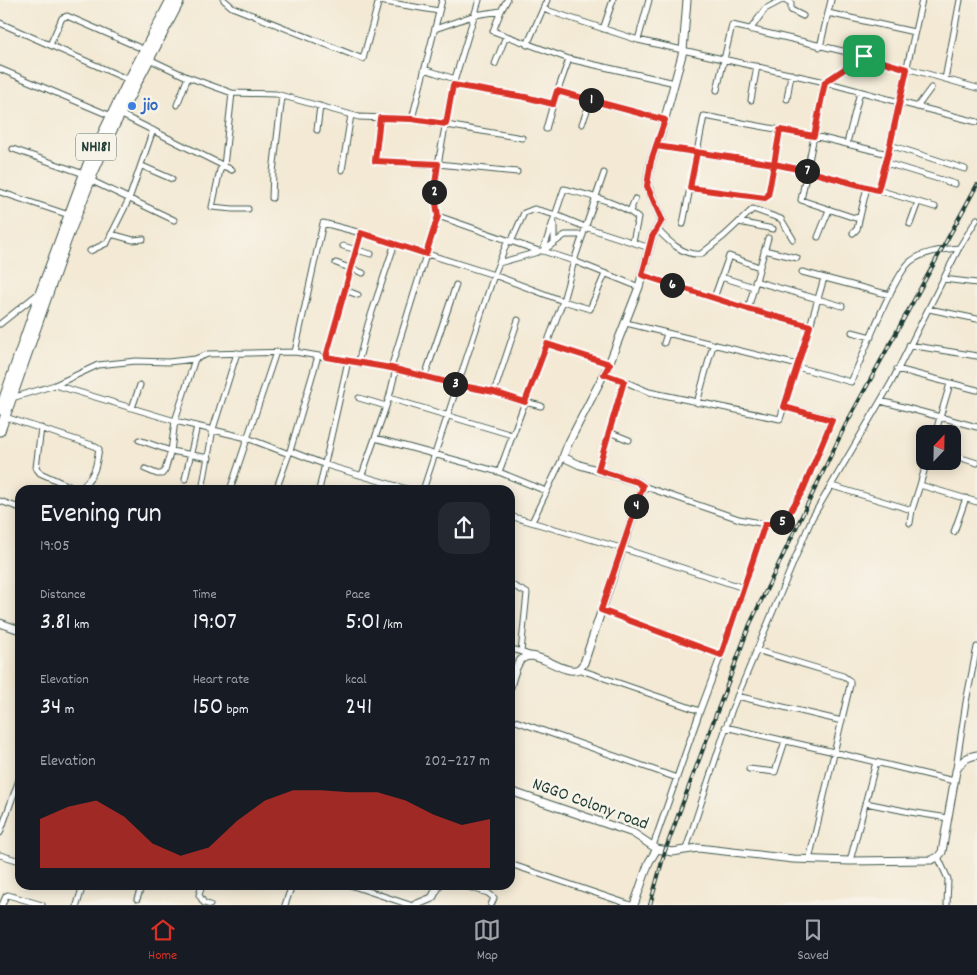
<!DOCTYPE html>
<html lang="en">
<head>
<meta charset="utf-8">
<style>
  :root { --surface:#171b24; --page:#242831; --text:#f1f3f6; --muted:#9ea1a6; --line:#363941; --accent:#d93025 }
  body { margin:0; font-family:Dekko,sans-serif; background:var(--page); color:var(--text); height:100vh; display:flex; flex-direction:column; font-size:19px; white-space:nowrap }
  * { box-sizing:border-box; margin:0 }
  p { font-size:16px; color:var(--muted) }
  .icon { flex:none; width:28px; height:28px; fill:none; stroke:currentColor; stroke-width:2; stroke-linecap:round; stroke-linejoin:round }
  .map { position:relative; flex:1; overflow:hidden }
  .details { position:absolute; left:15px; top:485px; width:500px; height:405px; display:flex; flex-direction:column; background:var(--surface); border-radius:15px; box-shadow:0 2px 12px #0003 }
  .details>* { flex:none }
  .needle { width:32px; rotate:22deg }
  .buttons { position:absolute; left:916px; top:425px; display:grid; gap:10px }
  .buttons a { display:grid; place-items:center; width:45px; height:45px; border-radius:10px; background:var(--surface); box-shadow:0 2px 12px #0003; font-size:25px }
  .pin { position:absolute; display:grid; place-items:center; width:42px; height:42px; color:#fff; margin:-21px; border-radius:10px; box-shadow:0 2px 8px #0006 }
  .km { position:absolute; width:25px; height:25px; margin:-12px; border-radius:50%; background:#222; color:#fff; font-size:14px; line-height:25px; text-align:center }
  .round { display:grid; place-items:center; flex:none; width:52px; height:52px; border-radius:15px; background:var(--page) }
  .headline { display:flex; align-items:center; justify-content:space-between; height:85px; padding:0 25px }
  h1 { font-size:28px; font-weight:600; line-height:38px }
  .metrics { display:grid; grid-template-columns:repeat(3,1fr); gap:8px; height:85px; padding:5px 25px }
  .metrics div { display:grid; align-content:center }
  .metrics b { font-size:25px; font-weight:600 }
  .metrics small { font-size:14px; font-weight:400 }
  .metrics p { font-size:14px }
  .chart { height:140px; padding:10px 25px }
  .chart p { display:flex; justify-content:space-between }
  .chart svg { width:100%; height:90px; margin-top:5px; fill:var(--accent); opacity:.7 }
  .dock { display:flex; justify-content:space-around; align-items:center; height:70px; border-top:1px solid var(--line); background:var(--surface); font-size:14px; color:var(--muted) }
  .dock a { display:grid; justify-items:center; gap:2px }
  .dock .selected { color:var(--accent) }
  .map>svg:first-child { display:block }
  .lines { fill:none; stroke-linecap:round; stroke-linejoin:round }
  .street-casing { stroke:#3f574c; stroke-width:7 }
  .secondary-casing { stroke:#3f574c; stroke-width:9 }
  .highway-casing { stroke:#3f574c; stroke-width:11 }
  .street { stroke:#fff; stroke-width:5 }
  .secondary { stroke:#fff; stroke-width:7 }
  .highway { stroke:#fff; stroke-width:9 }
  .rail-casing { stroke:#1f3d34; stroke-width:4 }
  .rail { stroke:#f7f3e8; stroke-width:2; stroke-dasharray:5.5; stroke-linecap:butt }
  .route-casing { stroke:#fff; stroke-width:10 }
  .route { stroke:#d93025; stroke-width:6 }
  .shop-dot { fill:#3f7fe0; stroke:#f7f3e8; stroke-width:2 }
  .labels { text-anchor:middle; dominant-baseline:central; stroke-width:5; stroke-linejoin:round; paint-order:stroke }
  .shield { fill:#f7f3e8; stroke:#60746a; stroke-width:1 }
  .shield-label { font-size:16px; font-weight:bold; fill:#1f3d34 }
  .shop-label { font-size:18px; font-weight:bold; fill:#366cbe; stroke:#f7f3e8; text-anchor:start }
  .street-label { font-size:18px; fill:#1f3d34; stroke:#f7f3e8 }
</style>
</head>
<body>
<div class="map">
<svg width="977" height="905" viewBox="0 0 977 905">
  <rect width="100%" height="100%" fill="#f7f3e8"/>
  <filter id="ink" filterUnits="userSpaceOnUse"><feTurbulence type="fractalNoise" baseFrequency=".02" numOctaves="2"/><feDisplacementMap in="SourceGraphic" scale="10" xChannelSelector="R" yChannelSelector="G"/><feConvolveMatrix kernelMatrix="1 2 1 2 8 2 1 2 1" color-interpolation-filters="sRGB"/></filter>
  <filter id="wash" filterUnits="userSpaceOnUse"><feTurbulence type="fractalNoise" baseFrequency=".0096" numOctaves="4" result="noise"/><feDisplacementMap in="SourceGraphic" scale="20" xChannelSelector="R" yChannelSelector="G"/><feGaussianBlur stdDeviation="1.12" result="paint"/><feColorMatrix in="noise" values="0 0 0 0 0 0 0 0 0 0 0 0 0 0 0 0 0 1.4 0 .05"/><feComposite in="paint" operator="in"/></filter>
  <g filter="url(#wash)">
    <rect width="100%" height="100%" fill="#f3e9d4"/>
  </g>
  <g filter="url(#ink)">
    <g class="lines">
      <defs>
        <path id="street" d="M224,0L232,7L363,59L379,0
          M786,0L791,3V10L803,16
          M922,0L899,102L977,122
          M379,1L439,11
          M543,9L638,40L825,82L899,102L886,163L878,190L790,167L656,146
          M501,11L507,0
          M828,13L914,32
          M0,23L129,80
          M435,29L475,15L501,11L493,31L569,59L553,104L525,97L453,85L438,164L517,172
          M603,29L613,0
          M750,30L765,9L782,0
          M638,40L649,0
          M50,45L62,18L67,16L145,50
          M527,45L547,0
          M820,47L831,0
          M149,59L185,76L232,93L276,94L359,117L412,119L442,0
          M569,59L675,83
          M495,64L506,36
          M0,69L111,116
          M424,69L455,79
          M945,79L960,0
          M453,85L479,0
          M717,90L732,25L864,56L977,88
          M557,91L665,120
          M232,93L224,166L220,170L212,207L233,209H248
          M787,99L791,74
          M751,100L757,66
          M177,105L188,77
          M917,107L931,88
          M120,114L232,170
          M380,118L375,161L438,164L434,190L438,216L391,368
          M412,119L522,138
          M582,124L591,100
          M546,129L553,104
          M317,130L320,106
          M847,143L860,92
          M890,145L965,169
          M13,149L84,174
          M886,163L955,184
          M142,166L172,179
          M342,170L351,115
          M604,173L574,261L563,301L590,309L605,274
          M90,180L174,220
          M690,188L765,198L768,196L780,130
          M878,190L935,207
          M0,192L69,215
          M272,198L273,172L282,96
          M630,211L635,199
          M438,216L539,251H543L574,261L639,287
          M860,217L855,218L801,200L825,82L864,56
          M739,222L773,229
          M554,224V243
          M683,224L704,116L814,136L888,154
          M910,224L918,202
          M657,229C668,241 683,256 701,254L724,236L753,209L781,219L793,239
          M853,233L857,229L867,187
          M111,234L133,240L143,239
          M818,237L829,210
          M511,242L524,213L534,209L556,215L585,227L650,248
          M343,246L371,254
          M764,250L797,258
          M90,251L107,243L129,199L153,130
          M543,251L564,189C587,195 620,202 638,218L633,242
          M543,251L565,235H583
          M336,263L363,273
          M499,263L538,252
          M802,272L890,295
          M721,277L754,287
          M943,279L977,283
          M755,281L842,306
          M345,290L358,295
          M714,298L729,256L759,267
          M748,309L768,238
          M929,309L977,319
          M626,323L798,365
          M0,324L39,293
          M810,326L824,278
          M852,332L871,337
          M664,343L667,334
          M547,344L609,364
          M909,345L977,356
          M295,352L391,368L459,385L494,392L525,402L563,301L494,275L508,240
          M326,357L361,233
          M195,359L175,421L171,451L209,458
          M358,363L368,324L395,243
          M797,367L851,382C862,358 894,274 911,261C925,251 942,250 959,248
          M897,369L977,390
          M604,374L626,382L649,392L780,419L810,326L748,309L642,275
          M425,376L456,285
          M55,385L175,421L247,438L289,454
          M494,392L518,320
          M12,398L55,385L98,365L136,361L168,362L195,359L208,354L295,352L323,223L361,233L494,275L423,490
          M359,398L386,406
          M389,398L512,435
          M881,401L977,427
          M697,403L713,345
          M132,408L140,385
          M5,417L92,445L99,449C97,458 97,466 93,473C90,480 84,483 82,490
          M41,428L36,468L40,473L78,490
          M609,432L629,440
          M935,434L950,384
          M375,438L499,472L546,491
          M139,440L171,451L165,470L162,474H157L145,469
          M290,451L318,356
          M952,455L977,463
          M927,461L920,485L977,502
          M598,470L624,381
          M499,472L525,402L541,406
          M362,475L389,398L396,369
          M185,479L197,426
          M643,486L739,519L765,524L744,588
          M832,486L912,510
          M202,490L213,429L237,353
          M230,490L276,352
          M276,490L290,451L326,465L410,490
          M319,490L348,361
          M0,501L20,508
          M510,516L621,548L744,588L721,655L601,610
          M532,522L563,457
          M910,523L912,510L920,485
          M765,524H778L785,520L803,490L832,419L784,407
          M954,532L966,498
          M510,584L527,593L521,652
          M510,648L532,656
          M756,650L843,676L850,681V685L809,860
          M578,669L700,711L653,846
          M737,696L842,721
          M700,711L721,655
          M510,719L677,778
          M725,727L834,752L954,781
          M956,768L966,702L977,647
          M749,769L775,772L785,741
          M866,803L910,812L948,818
          M0,833L20,777
          M686,849L732,709L812,518L891,383L959,248L977,219
          M0,855L20,861
          M938,857L948,879L947,905
          M850,861L876,762
          M510,864L631,905
          M202,885L199,895L204,903L210,905
          M350,885L410,905
          M462,885L488,893L494,898L491,905
          M137,899L142,885
          M2,905L6,896L8,895L42,905
          M77,905L83,885
          M285,905L292,885"/>
        <path id="secondary" d="M0,623L20,630
          M510,687C512,680 514,671 518,664C530,641 562,677 579,669C581,667 582,665 584,663L643,486L637,482L580,465L563,457L568,444L609,364L639,287L652,237L662,220L647,185L651,161L661,133L683,51L687,0
          M510,791L633,833L657,849
          M415,905L432,898L439,885
          M634,905L649,862L657,849L672,852L698,848L793,859L850,861L931,860L938,857L942,852L956,771C961,761 966,757 977,755"/>
        <path id="highway" d="M0,410L41,291L88,164L129,80L171,0
          M0,431L67,239L93,173L112,130L180,0"/>
      </defs>
      <use href="#street" class="street-casing"/>
      <use href="#secondary" class="secondary-casing"/>
      <use href="#highway" class="highway-casing"/>
      <use href="#street" class="street"/>
      <use href="#secondary" class="secondary"/>
      <use href="#highway" class="highway"/>
      <defs>
        <path id="rail" d="M650,905L665,851L679,813L750,624L845,426L977,185"/>
      </defs>
      <use href="#rail" class="rail-casing"/>
      <use href="#rail" class="rail"/>
    </g>
  </g>
  <g class="lines" filter="url(#ink)">
    <defs>
      <path id="route" d="M864,56L825,82L814,136L780,130L774,164L656,146L665,120L557,91L553,104L525,97L453,85L446,124L412,119L380,118L375,161L438,164L434,190L438,216L426,254L361,233L326,357L391,368L458,385L494,392L525,402L547,344L610,364L604,374L624,381L598,470L637,482L643,486L601,610L721,655L765,524H778L785,520L803,490L832,420L784,407L810,326L748,309L642,275L652,237L662,220L647,186L651,161L656,146L697,152L690,188L765,198L768,196L774,164L807,171L878,190L888,154L907,69L864,56"/>
    </defs>
    <use href="#route" class="route-casing"/>
    <use href="#route" class="route"/>
  </g>
  <circle class="shop-dot" cx="132" cy="106" r="5"/>
  <g class="labels">
    <rect class="shield" x="76" y="133.5" width="40" height="27" rx="4"/>
    <g class="shield-label">
      <text x="96" y="147">NH181</text>
    </g>
    <g class="shop-label">
      <text x="142" y="106">jio</text>
    </g>
    <g class="street-label">
      <text transform="translate(590 805) rotate(20)">NGGO Colony road</text>
    </g>
  </g>
</svg>
<div class="buttons">
<a><svg class="needle" viewBox="-14 -14 28 28"><path d="M0-13l5 13h-10z" fill="#e53935"/><path d="M0 13l5-13h-10z" fill="#9ea1a6"/></svg></a>
</div>
<div class="pin" style="left:864px;top:56px;background:#1e9e55"><svg class="icon" aria-label="arrive" viewBox="0 0 24 24"><path d="M6 21V4h12l-3 4 3 4H6"/></svg></div>
<b class="km" style="left:591px;top:100px">1</b>
<b class="km" style="left:434px;top:192px">2</b>
<b class="km" style="left:455px;top:384px">3</b>
<b class="km" style="left:636px;top:506px">4</b>
<b class="km" style="left:782px;top:522px">5</b>
<b class="km" style="left:672px;top:285px">6</b>
<b class="km" style="left:807px;top:171px">7</b>
<section class="details">
<div class="headline"><div><h1>Evening run</h1><p>19:05</p></div><a class="round"><svg class="icon" aria-label="share" viewBox="0 0 24 24"><path d="M12 15V3M7 8l5-5 5 5M5 13v7h14v-7"/></svg></a></div>
<div class="metrics">
<div><p>Distance</p><b>3.81<small> km</small></b></div>
<div><p>Time</p><b>19:07</b></div>
<div><p>Pace</p><b>5:01<small> /km</small></b></div>
</div>
<div class="metrics">
<div><p>Elevation</p><b>34<small> m</small></b></div>
<div><p>Heart rate</p><b>150<small> bpm</small></b></div>
<div><p>kcal</p><b>241</b></div>
</div>
<div class="chart"><p><span>Elevation</span>202–227 m</p>
<svg viewBox="0 0 160 44" preserveAspectRatio="none"><path d="M0 44V20L10 14L20 11L30 19L40 32L50 38L60 34L70 21L80 11L90 6L100 6L110 7L120 7L130 11L140 18L150 23L160 20V44z"/></svg>
</div>
</section>
</div>
<nav class="dock">
<a class="selected"><svg class="icon" aria-label="home" viewBox="0 0 24 24"><path d="M3 11l9-7 9 7M6 9v11h12V9"/></svg>Home</a>
<a><svg class="icon" aria-label="map" viewBox="0 0 24 24"><path d="M3 6l6-2 6 2 6-2v14l-6 2-6-2-6 2zM9 4v14M15 6v14"/></svg>Map</a>
<a><svg class="icon" aria-label="saved" viewBox="0 0 24 24"><path d="M7 4h10v16l-5-4-5 4z"/></svg>Saved</a>
</nav>
</body>
</html>
